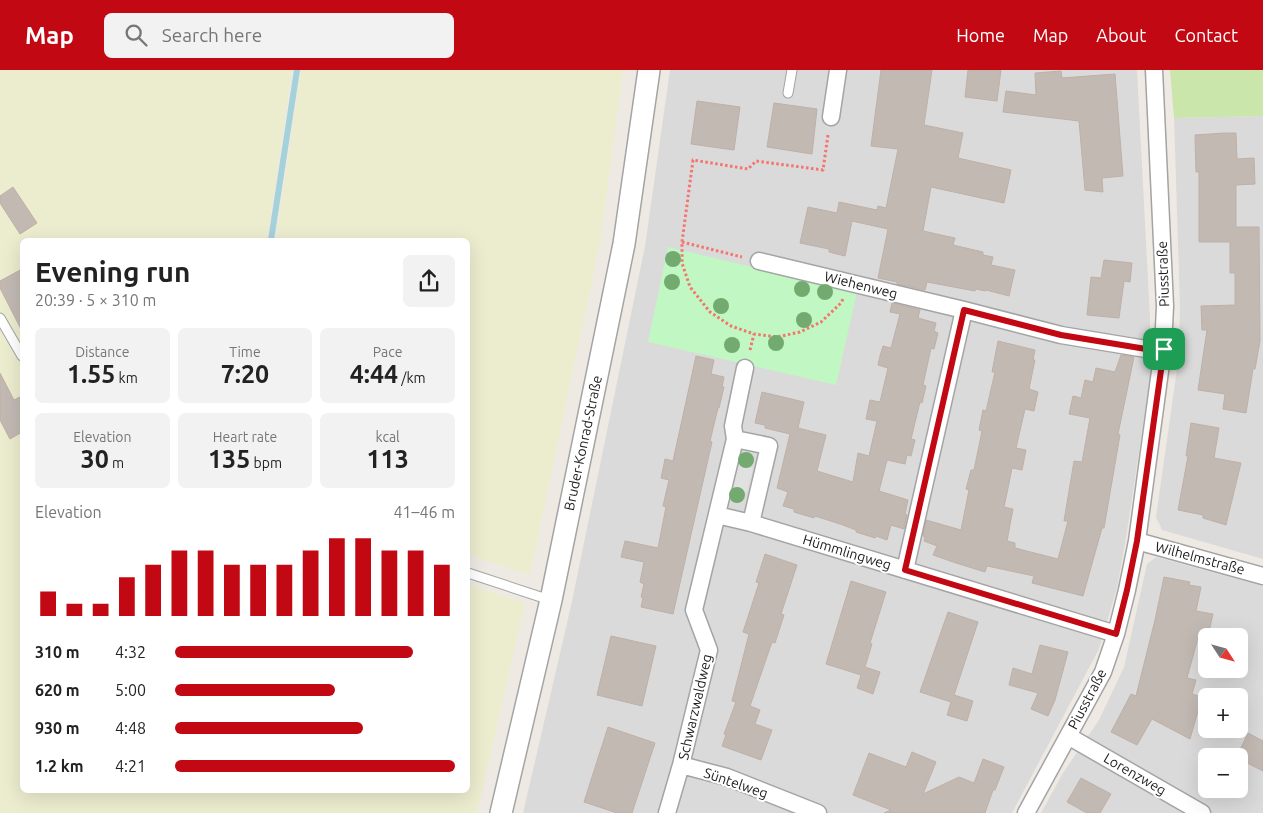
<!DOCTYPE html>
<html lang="en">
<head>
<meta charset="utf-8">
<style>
  :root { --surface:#fff; --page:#f2f2f2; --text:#222; --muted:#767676; --accent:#c20812 }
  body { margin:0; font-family:Ubuntu,sans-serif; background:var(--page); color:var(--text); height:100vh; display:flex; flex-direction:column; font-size:19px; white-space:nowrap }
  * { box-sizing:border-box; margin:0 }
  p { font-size:16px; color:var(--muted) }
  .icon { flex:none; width:28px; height:28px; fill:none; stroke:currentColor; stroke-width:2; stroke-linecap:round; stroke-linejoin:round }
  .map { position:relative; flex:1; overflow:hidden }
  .drawer { position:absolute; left:20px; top:168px; width:450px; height:555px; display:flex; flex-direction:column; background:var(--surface); border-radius:8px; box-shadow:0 5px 20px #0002 }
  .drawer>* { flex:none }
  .needle { width:32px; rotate:126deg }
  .tools { position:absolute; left:1198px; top:558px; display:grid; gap:10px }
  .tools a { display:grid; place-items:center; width:50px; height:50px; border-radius:8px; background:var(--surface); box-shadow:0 5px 20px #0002; font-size:25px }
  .pin { position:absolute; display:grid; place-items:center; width:42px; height:42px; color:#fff; margin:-21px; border-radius:10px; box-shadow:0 2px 8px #0006 }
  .round { display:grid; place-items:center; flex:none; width:52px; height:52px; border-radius:8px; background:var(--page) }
  .overview { display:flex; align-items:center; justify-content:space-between; height:85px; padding:0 15px }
  h1 { font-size:28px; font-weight:700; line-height:38px }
  .stats { display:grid; grid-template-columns:repeat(3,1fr); gap:8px; height:85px; padding:5px 15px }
  .stats div { display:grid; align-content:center; border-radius:8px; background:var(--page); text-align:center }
  .stats b { font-size:25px; font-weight:700 }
  .stats small { font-size:14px; font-weight:400 }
  .stats p { font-size:14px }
  .chart { height:140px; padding:10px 15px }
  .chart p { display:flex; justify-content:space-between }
  .chart svg { width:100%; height:90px; margin-top:5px; stroke:var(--accent); stroke-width:6 }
  ul { padding:0 15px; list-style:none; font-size:16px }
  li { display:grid; grid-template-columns:80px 60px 1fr; align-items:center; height:38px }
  li i { height:12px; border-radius:6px; background:var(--accent) }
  header { display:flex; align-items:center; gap:30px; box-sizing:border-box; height:70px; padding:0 25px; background:var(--accent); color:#fff }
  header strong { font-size:24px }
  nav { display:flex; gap:28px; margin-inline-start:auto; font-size:18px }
  .search { width:350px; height:45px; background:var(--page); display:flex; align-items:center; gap:12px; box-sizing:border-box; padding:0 18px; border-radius:8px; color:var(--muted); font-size:19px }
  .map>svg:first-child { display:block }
  .residential { fill:#dbdada; fill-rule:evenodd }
  .farmland { fill:#ececcf }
  .grass { fill:#cbe6aa }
  .park { fill:#c1f7c2 }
  .parking { fill:#e1e1e1 }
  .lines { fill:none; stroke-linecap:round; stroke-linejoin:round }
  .stream { stroke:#a5d1da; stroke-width:6 }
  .building { fill:#c2b9b3; stroke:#bfb0a6 }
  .service-casing { stroke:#a4a4a4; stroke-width:11 }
  .minor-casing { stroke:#a4a4a4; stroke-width:19 }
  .tertiary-casing { stroke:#a4a4a4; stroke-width:24 }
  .path { stroke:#f4746e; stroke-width:3; stroke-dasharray:2.5 2.5; stroke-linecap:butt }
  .service { stroke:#fff; stroke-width:9 }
  .minor { stroke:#fff; stroke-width:16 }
  .tertiary { stroke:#fff; stroke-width:21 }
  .tree { fill:#73aa70 }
  .route-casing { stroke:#fff; stroke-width:10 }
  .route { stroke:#c20812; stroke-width:6 }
  .labels { text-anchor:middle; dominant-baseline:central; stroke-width:4; stroke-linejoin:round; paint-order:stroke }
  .street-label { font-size:14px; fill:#1d1d1d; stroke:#fff }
</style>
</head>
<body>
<header>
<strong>Map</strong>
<div class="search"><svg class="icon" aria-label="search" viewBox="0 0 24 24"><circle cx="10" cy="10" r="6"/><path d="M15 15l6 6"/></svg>Search here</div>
<nav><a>Home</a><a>Map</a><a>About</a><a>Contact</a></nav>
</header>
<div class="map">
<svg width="1263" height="743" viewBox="0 0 1263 743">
  <rect width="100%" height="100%" fill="#eeeae3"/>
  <path class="residential" d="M670,0H1137L1150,248V309L1126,468L1117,518L1099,579L1012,743H523L571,536L645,176Z
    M1263,46V489L1162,460L1156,447L1179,285L1180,236L1174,48Z
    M1156,487L1263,516V743H1041L1063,703L1099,650L1124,597L1147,494ZM1206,566H1239V599H1206ZM1206,626H1239V659H1206ZM1206,686H1239V719H1206Z"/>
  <path class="farmland" d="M0,0H292L267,170H22V720H468V514L525,533L477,743H0Z
    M301,0H623L600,173L530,505L468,485V170H276Z"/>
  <path class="grass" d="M1170,0H1263V46L1174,48Z"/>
  <path class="park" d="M668,177L857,222L836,315L648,272Z"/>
  <path class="parking" d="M736,395L753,398L747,422L731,418Z"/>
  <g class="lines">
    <path class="stream" d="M271,170L297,0"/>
  </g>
  <path class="building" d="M881,0H932L924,55L963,63L958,88L1011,100L1004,133L931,117L923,161L955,168L953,175L983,182V185L993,187L991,195L1015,200L1009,226L986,220L985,221L976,219L975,221L927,212L925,220L897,214V212L878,208L888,159L852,151L845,186L829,182V179L800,173L808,137L837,143L839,132L877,140L878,136L886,138L898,79L871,76Z
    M968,0H1001L997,31L965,27Z
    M1061,1L1062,8L1115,4L1123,106L1102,108L1103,122L1085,120L1079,51L1003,42L1006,21L1036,25L1035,3Z
    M697,31L740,37L734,80L691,74Z
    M774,33L817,39L812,84L767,77Z
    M1224,63H1236L1237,89L1254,88L1255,114L1236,115V157H1259L1260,271L1255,299H1253L1246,343L1223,339L1225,324L1198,320L1207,260H1202L1201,236L1235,235V203H1230V172H1199V102H1196L1195,65Z
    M13,117L37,153L20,164L0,133V126Z
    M1104,190L1132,193L1130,212L1124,211L1119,248L1087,245L1091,207L1101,208Z
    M22,199V261L0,218V211Z
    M892,233L920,240L918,248L936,253L934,261L938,263L934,279L931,278L923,315L926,316L922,333L920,332L911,369L915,370L911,386L907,385L905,394L887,390L879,421L908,430L905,444L907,445L904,459L891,455L887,470L876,466L875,468L856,462V460L840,454L815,446L814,448L794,442V439L783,436L788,422L777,418L790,364L765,358V355L755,353L762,322L804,332L798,358L826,365L817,401L853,412L858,383L869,386L877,351L866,349L870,330L880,332L888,298L878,295L880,286L883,276L891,278L900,244L890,242Z
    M998,271L1035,280L1033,290H1035L1029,319L1038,322L1034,341L1025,339L1016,378L1026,380L1022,400L1012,398L1008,418L1004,437L1013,439L1007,471L1015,473V478L1058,489L1068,451H1064L1074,391L1082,392L1090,348L1069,344L1073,326L1081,328L1085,310L1093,312L1096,298L1115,302L1121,285L1134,287L1118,364L1120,365L1104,458H1102L1083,526L1032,513L1034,506L987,496L985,502L956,493L933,485L937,476L924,471L925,467L923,466L926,450L961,460L969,420L966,419L971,400H974L982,361L979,360L983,340L986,341L995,302H992Z
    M696,286L714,290L711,304L724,307L722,317H724L719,338H718L710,371L712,372L673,544L641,537L643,528L641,527L644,514L640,512L644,492L621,487L625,471L658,478L666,437L663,436L669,410L661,408L663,399L665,389L673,391Z
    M0,303L14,330L22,326V362L10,369L0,350Z
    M1191,353L1219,358L1214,388L1241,393L1226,455L1203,448V445L1178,440L1188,386H1186Z
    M765,484L797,495L781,544L784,545L775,573L772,572L750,636L760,640L755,654L772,660L761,690L722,676L726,665L724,664L736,632L732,631L749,564L743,562L759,513L756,512Z
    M1164,507L1190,512L1189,515L1201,517L1196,541L1213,544L1208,566H1206V570L1198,568L1187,608L1196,610L1192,624L1202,627L1190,669L1152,649L1137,675L1111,662L1131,624L1136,626L1155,550Z
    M851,511L886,522L870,573L872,574L865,597L880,602L873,624L857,618L861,605L826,594Z
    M948,542L978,552L954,625L973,631L967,651L947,645L951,632L920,622Z
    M611,566L656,576L642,636L597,625Z
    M1040,575L1068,582L1055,630L1048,646L1031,639L1038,623L1009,615L1013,598L1032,604Z
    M608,657L655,673L632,743H617L584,732Z
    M1248,663L1263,671V701L1239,689V686H1237Z
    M912,682L936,692L923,724L959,707L974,713L983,689L1004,697L995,720H993L985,743H884L891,740L853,725L869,683L906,697Z
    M1081,708L1111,724L1100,743H1087L1067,732Z"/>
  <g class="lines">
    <defs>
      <path id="service" d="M788,23L792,0
        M0,248L22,286
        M468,503L550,530"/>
      <path id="minor" d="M831,47L838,0
        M759,191L964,240L1061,265L1146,279H1163
        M735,369L733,356L745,298
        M717,445L751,453L1116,564
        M1137,471L1263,506
        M905,500L964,240
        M1068,666L1202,743
        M681,695L727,707L818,743
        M667,743L681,695L709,580L694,540L735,369L769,376L751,453
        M1026,743L1103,602L1116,564L1127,520L1137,471L1163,279L1165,236L1154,0"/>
      <path id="tertiary" d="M501,743L551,530L624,174L649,0"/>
    </defs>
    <use href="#service" class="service-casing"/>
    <use href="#minor" class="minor-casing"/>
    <use href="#tertiary" class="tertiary-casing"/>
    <path class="path" d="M828,65L823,100L756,91L748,99L693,90L682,172V193L690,217L710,242L731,256L754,264L777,267L800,262L821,252L841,233L843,229
      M682,172L742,187
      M750,280L754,264"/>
    <use href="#service" class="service"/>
    <use href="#minor" class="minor"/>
    <use href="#tertiary" class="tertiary"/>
  </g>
  <g class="tree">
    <circle cx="673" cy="189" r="8"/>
    <circle cx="672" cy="212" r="8"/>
    <circle cx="802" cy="219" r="8"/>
    <circle cx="825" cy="222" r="8"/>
    <circle cx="721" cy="236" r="8"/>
    <circle cx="804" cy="250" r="8"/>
    <circle cx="776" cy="273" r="8"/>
    <circle cx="732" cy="275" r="8"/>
    <circle cx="746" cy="390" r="8"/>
    <circle cx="737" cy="425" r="8"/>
  </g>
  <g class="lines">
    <defs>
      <path id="route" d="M964,240L1061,265L1146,279H1164L1137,471L1127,520L1116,564L905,500Z"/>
    </defs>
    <use href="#route" class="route-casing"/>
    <use href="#route" class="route"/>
  </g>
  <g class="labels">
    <g class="street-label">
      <text transform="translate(1163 204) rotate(-92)">Piusstraße</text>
      <text transform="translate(861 215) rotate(14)">Wiehenweg</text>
      <text transform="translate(583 373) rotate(-78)">Bruder-Konrad-Straße</text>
      <text transform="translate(847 482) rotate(17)">Hümmlingweg</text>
      <text transform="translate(1200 488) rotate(15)">Wilhelmstraße</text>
      <text transform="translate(1087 629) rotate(-62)">Piusstraße</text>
      <text transform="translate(695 637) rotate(-77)">Schwarzwaldweg</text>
      <text transform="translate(1135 704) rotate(30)">Lorenzweg</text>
      <text transform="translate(736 713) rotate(19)">Süntelweg</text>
    </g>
  </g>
</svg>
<div class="tools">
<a><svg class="needle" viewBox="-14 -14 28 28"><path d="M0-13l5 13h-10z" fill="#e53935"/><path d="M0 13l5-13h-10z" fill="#767676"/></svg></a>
<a>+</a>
<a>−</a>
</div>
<div class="pin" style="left:1164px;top:279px;background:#1e9e55"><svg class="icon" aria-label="arrive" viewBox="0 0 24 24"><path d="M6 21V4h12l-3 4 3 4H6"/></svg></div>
<section class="drawer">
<div class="overview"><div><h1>Evening run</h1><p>20:39 · 5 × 310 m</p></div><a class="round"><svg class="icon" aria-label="share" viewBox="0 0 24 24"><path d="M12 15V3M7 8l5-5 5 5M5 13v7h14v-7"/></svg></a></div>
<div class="stats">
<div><p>Distance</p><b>1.55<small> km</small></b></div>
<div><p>Time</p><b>7:20</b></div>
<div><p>Pace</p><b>4:44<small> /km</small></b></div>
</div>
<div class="stats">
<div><p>Elevation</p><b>30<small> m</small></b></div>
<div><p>Heart rate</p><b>135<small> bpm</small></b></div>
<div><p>kcal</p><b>113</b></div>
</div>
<div class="chart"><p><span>Elevation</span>41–46 m</p>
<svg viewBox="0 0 160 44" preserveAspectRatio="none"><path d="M5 44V32M15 44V38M25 44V38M35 44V25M45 44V19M55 44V12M65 44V12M75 44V19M85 44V19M95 44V19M105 44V12M115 44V6M125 44V6M135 44V12M145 44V12M155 44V19"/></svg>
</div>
<ul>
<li><b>310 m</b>4:32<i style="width:85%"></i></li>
<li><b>620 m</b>5:00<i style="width:57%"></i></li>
<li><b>930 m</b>4:48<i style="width:67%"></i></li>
<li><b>1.2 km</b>4:21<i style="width:100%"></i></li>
</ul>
</section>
</div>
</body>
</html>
